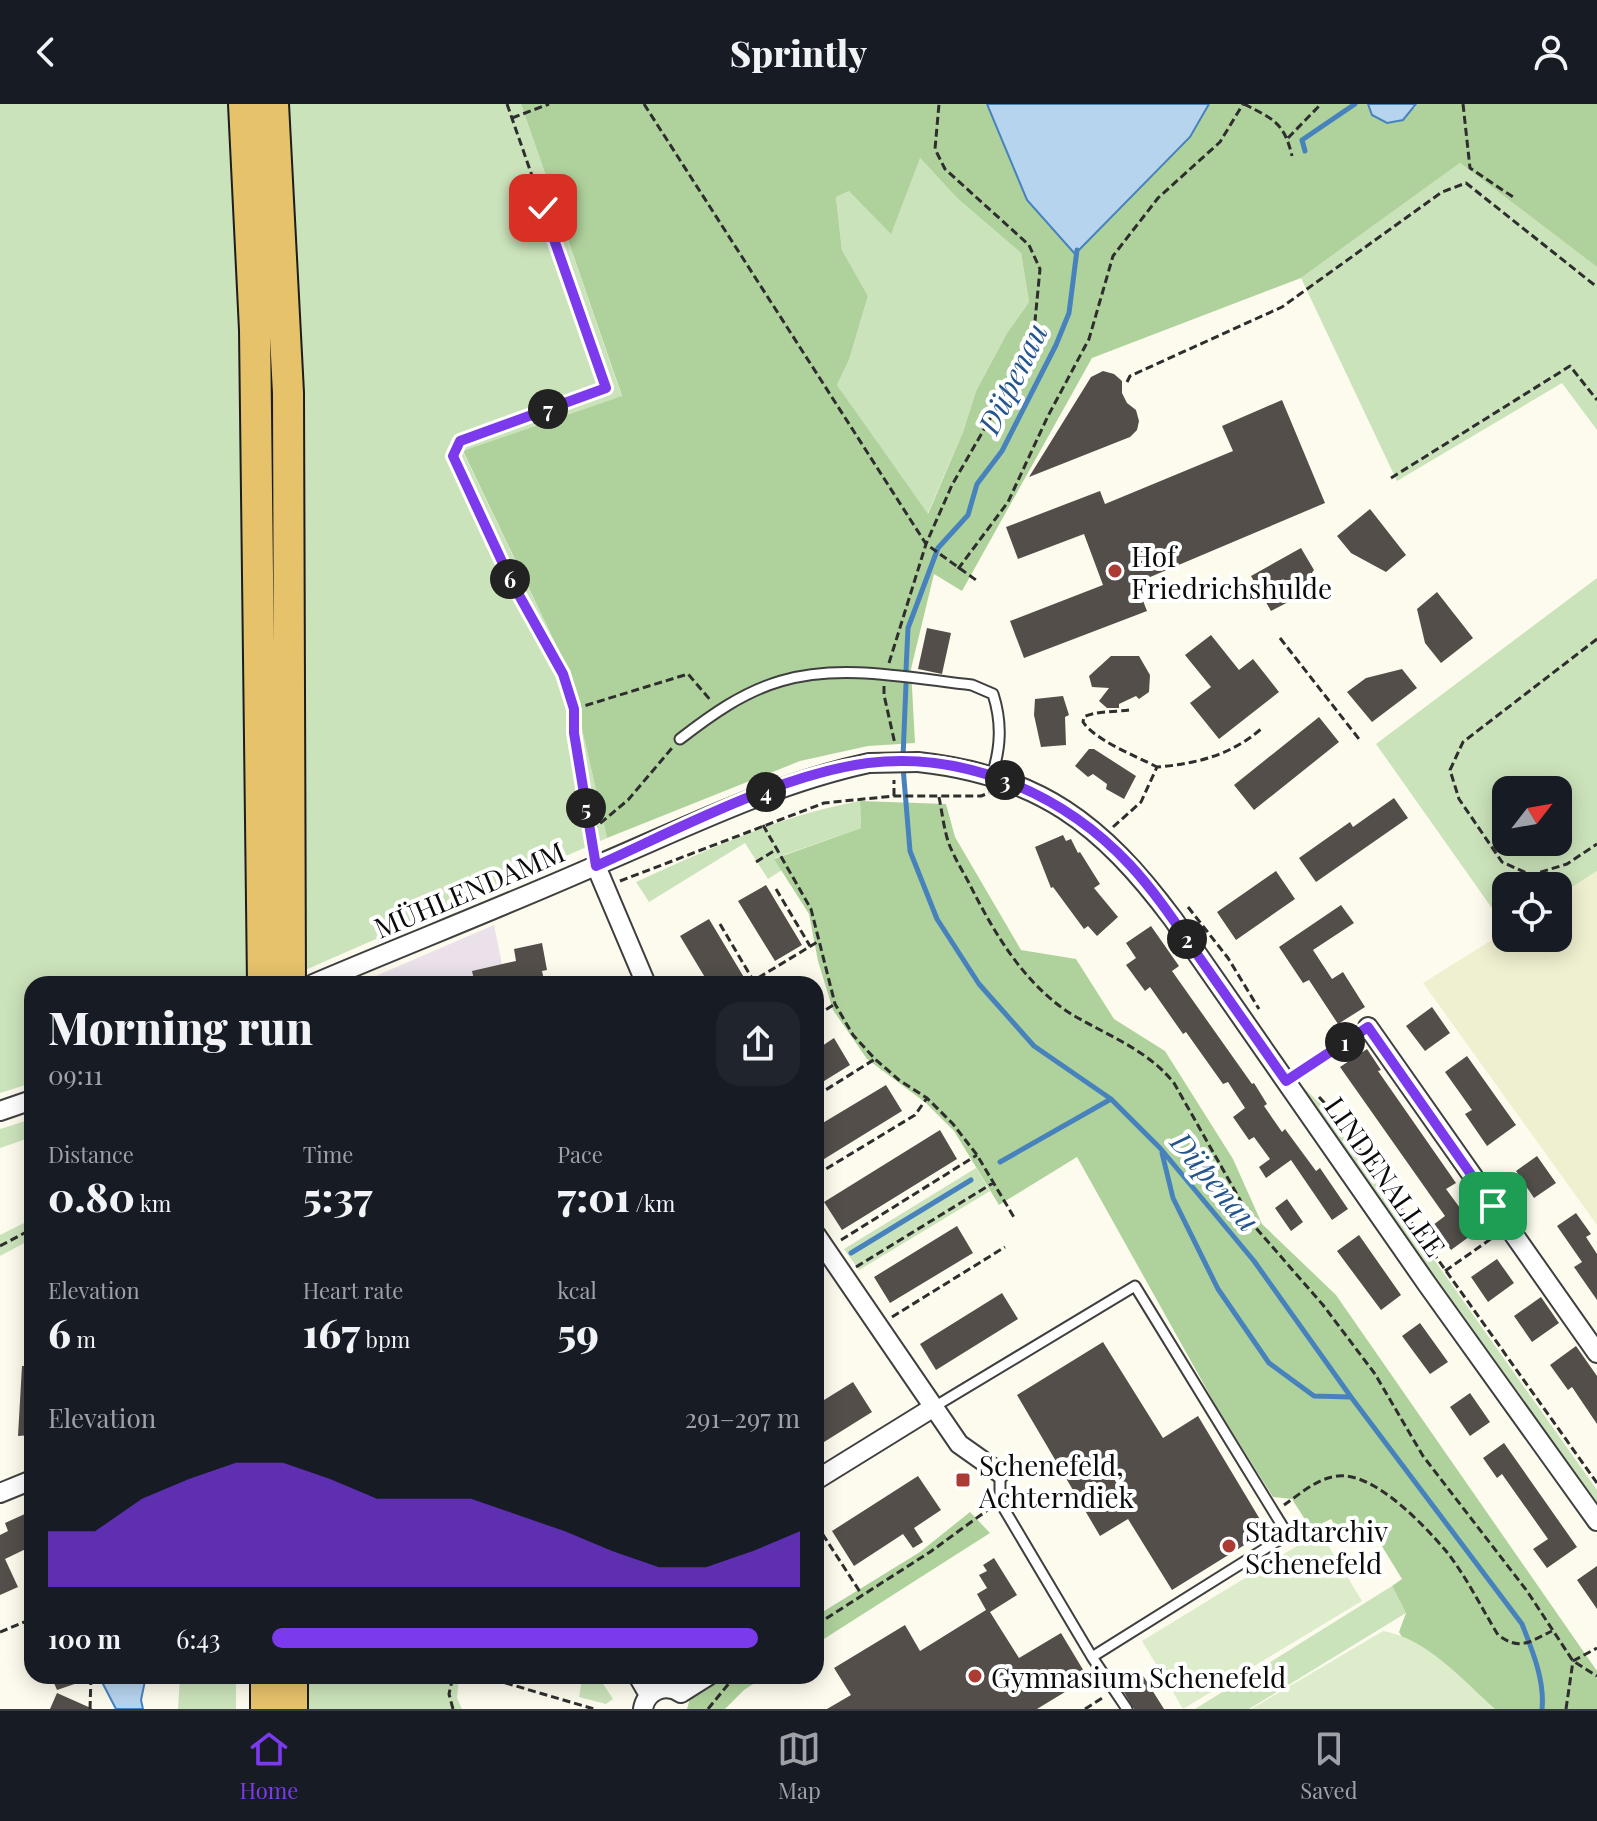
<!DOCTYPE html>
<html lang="en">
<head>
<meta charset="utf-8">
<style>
  :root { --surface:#171b24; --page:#20242c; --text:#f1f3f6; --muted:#9ea1a6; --line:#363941; --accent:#7c3aed }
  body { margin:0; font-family:"Playfair Display",serif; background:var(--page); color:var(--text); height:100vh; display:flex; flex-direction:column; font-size:30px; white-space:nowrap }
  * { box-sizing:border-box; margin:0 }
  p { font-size:26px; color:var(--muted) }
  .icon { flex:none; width:44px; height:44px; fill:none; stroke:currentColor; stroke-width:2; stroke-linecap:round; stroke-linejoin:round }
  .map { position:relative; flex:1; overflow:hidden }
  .details { position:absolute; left:24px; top:872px; width:800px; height:708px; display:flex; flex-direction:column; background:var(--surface); border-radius:24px; box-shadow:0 4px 20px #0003 }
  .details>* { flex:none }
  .needle { width:52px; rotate:59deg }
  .tools { position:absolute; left:1492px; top:672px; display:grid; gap:16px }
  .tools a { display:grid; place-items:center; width:80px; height:80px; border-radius:16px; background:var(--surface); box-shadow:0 4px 20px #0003; font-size:40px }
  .pin { position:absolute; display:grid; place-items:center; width:68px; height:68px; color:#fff; margin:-34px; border-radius:16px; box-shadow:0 4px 12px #0006 }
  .km { position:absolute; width:40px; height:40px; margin:-20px; border-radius:50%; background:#222; color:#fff; font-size:22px; line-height:40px; text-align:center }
  .round { display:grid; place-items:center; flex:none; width:84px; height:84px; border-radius:24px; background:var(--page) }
  .head { display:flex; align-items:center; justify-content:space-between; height:136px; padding:0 24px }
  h1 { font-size:44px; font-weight:800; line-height:60px }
  .figures { display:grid; grid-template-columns:repeat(3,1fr); gap:12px; height:136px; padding:8px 24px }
  .figures div { display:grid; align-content:center }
  .figures b { font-size:40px; font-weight:800 }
  .figures small { font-size:22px; font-weight:400 }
  .figures p { font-size:22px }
  .chart { height:224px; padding:16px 24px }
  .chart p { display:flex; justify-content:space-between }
  .chart svg { width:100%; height:144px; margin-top:8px; fill:var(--accent); opacity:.7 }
  ul { padding:0 24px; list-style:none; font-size:26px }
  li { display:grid; grid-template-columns:128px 96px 1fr; align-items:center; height:60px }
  li i { height:20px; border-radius:10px; background:var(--accent) }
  header { display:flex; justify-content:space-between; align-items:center; height:104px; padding:0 24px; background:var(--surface); font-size:36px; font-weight:800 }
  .tabs { display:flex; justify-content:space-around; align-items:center; height:112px; border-top:2px solid var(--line); background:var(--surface); font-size:22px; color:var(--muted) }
  .tabs a { display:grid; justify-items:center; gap:4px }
  .tabs .selected { color:var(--accent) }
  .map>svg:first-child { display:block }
  .industrial { fill:#eae1ea }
  .farmland { fill:#eff0d0 }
  .green { fill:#cbe3bb; fill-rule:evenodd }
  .forest { fill:#afd29c; fill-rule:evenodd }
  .pitch { fill:#ddeccb }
  .water { fill:#b7d4ef; stroke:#4782bd; stroke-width:2 }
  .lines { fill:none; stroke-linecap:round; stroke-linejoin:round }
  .stream { stroke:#4782bd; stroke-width:5 }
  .building { fill:#534e4a }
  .service-casing { stroke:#3f3f3f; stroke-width:13 }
  .minor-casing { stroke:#3f3f3f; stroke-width:22 }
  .trunk-casing { stroke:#1d1d1d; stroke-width:34 }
  .path { stroke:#2e2e2e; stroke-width:3; stroke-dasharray:8 4; stroke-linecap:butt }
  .service { stroke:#fff; stroke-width:9 }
  .minor { stroke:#fff; stroke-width:18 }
  .trunk { stroke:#e6c26b; stroke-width:30 }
  .minor-bridge-casing { stroke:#3f3f3f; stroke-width:22; stroke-linecap:butt }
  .minor-bridge { stroke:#fff; stroke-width:18 }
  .route-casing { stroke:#fff; stroke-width:16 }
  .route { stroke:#7c3aed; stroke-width:10 }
  .poi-dot { fill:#ac3b34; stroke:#fff; stroke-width:3 }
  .labels { text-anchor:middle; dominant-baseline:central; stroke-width:8; stroke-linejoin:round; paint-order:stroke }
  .poi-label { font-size:28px; fill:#0c0c0c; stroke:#fff; text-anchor:start }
  .street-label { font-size:28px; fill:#0c0c0c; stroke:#fff }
  .water-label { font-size:30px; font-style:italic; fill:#24558f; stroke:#fff }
</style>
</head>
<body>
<header><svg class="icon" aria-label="back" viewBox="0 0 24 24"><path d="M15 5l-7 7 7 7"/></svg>Sprintly<svg class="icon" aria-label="person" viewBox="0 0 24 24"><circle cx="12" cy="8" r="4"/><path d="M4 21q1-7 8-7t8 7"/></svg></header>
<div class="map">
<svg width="1597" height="1605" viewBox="0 0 1597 1605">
  <rect width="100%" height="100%" fill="#fdfbed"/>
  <path class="industrial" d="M494,821L506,880H357Z"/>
  <path class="farmland" d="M1597,767V1121L1423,879L1506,827V834H1558V792Z"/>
  <path class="green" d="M0,0H521L622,293L463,348L569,568L607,734L273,880H32V979L0,989Z
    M920,54L957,94L1021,149L1029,198L1007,229L976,287L963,328L927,411L837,281L849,256L868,192L842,146L836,93Z
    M1460,59L1597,163V326L1562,279L1397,377L1301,174Z
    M1597,474V767L1558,792V782H1506V824L1376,640ZM1506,686H1558V738H1506Z
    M860,697L861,724L775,754L782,766L768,775L745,739L649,798L636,778C709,745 781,711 860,697Z
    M1300,980L1331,1010L1597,1386V1406L1298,982Z
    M32,1015V1033L0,1044V1025Z
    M976,1064L990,1087L859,1166L844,1145Z
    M32,1115V1135L0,1152V1131Z
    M1392,1482L1406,1509L1249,1605H1195Z
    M180,1572H236V1605H178Z
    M307,1572H459L457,1594L462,1605H307Z
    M587,1572H598L613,1595L606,1600L579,1593L582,1575Z"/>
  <path class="forest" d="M521,0H987L1027,96L1190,33L1209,0H1368L1372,11L1415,4L1416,0H1597V163L1460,59L1301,174L1092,254L962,487L934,470L911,565L915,639L868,642L800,657L607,734L569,568L463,347L622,292ZM920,54L957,94L1021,149L1029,198L1007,229L976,287L963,328L928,410L837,281L849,256L868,192L842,146L836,93L849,87L891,130Z
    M860,697L946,700L955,733L1021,846L1076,855L1114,915L1165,947L1233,1055L1262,1120L1336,1191L1597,1567V1605H1473L1422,1565L1399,1528L1406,1509L1392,1482L1402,1475L1372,1426L1347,1440L1331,1415L1311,1425L1292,1395L1273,1393L1216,1302L1077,1053L999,1101L954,1027L926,999L867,955L833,906L818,857L809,810L774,755L861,724Z
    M970,1408L990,1429L816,1540V1512L920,1448Z
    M721,1572H765L744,1586L725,1605H687L691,1591Z"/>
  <path class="pitch" d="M1320,1428L1362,1497L1183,1605L1142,1537Z
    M1383,1527C1426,1534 1463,1576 1495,1605H1251Z"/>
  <path class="water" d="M987,0H1209L1190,33L1075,150L1027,96Z
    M1368,0H1416L1403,16L1387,19L1372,11Z
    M104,1572H146L141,1596L143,1605H116L103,1580Z"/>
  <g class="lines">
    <path class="stream" d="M1305,47L1302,36L1355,0
      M906,566L908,524L938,444L968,411L977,380L1002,347L1056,241L1069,209L1077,146
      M903,653L906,580
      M903,663L910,747L937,815L979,880L1034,942L1111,995L1160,1044L1254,1157L1351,1293L1522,1520C1532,1546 1545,1576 1542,1605
      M1162,1049L1173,1094L1218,1185L1269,1259L1314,1292L1350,1293
      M1000,1058L1111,995
      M851,1149L971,1076"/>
  </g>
  <path class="building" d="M1103,267L1114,270L1122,277V289L1127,299L1136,306L1139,317L1137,326L1130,333L1029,373L1091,273Z
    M1282,296L1325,399L1136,479L1147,507L1024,554L1010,517L1103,481L1084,430L1018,455L1006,423L1100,387L1105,400L1233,347L1222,322Z
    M1370,405L1406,451L1386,468L1351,449L1337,432Z
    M1301,444L1314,466L1292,496L1271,507L1251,472Z
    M1437,488L1473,534L1441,559L1425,539L1417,505Z
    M927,524L951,529L942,570L918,565Z
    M1211,531L1239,566L1253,555L1279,588L1219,635L1190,599L1211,583L1185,551Z
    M1111,552H1139L1150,571L1149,588L1139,595L1136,592L1119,600V604H1107L1099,597L1109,584L1092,583L1089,572Z
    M1402,565L1417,584L1372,618L1347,588L1366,574Z
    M1063,592L1069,611L1065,613L1066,641L1041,643L1034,611L1035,595Z
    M1319,613L1339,638L1254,706L1234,681Z
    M1089,645H1094L1136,672L1124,695L1106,685L1107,680L1093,670L1088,673L1075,662Z
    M1394,694L1408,714L1316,778L1299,754L1350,718L1353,723Z
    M1063,731L1066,737L1071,735L1078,749L1080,748L1100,780L1094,784L1118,813L1097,832L1088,822L1084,825L1053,783L1051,784L1035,743Z
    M1276,767L1295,795L1236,836L1217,808Z
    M766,781L802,841L775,857L738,797Z
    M1341,801L1354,819L1313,846L1332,875L1343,868L1365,903L1338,920L1309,876L1303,879L1279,843Z
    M709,815L748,880H709L680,832Z
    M1151,822L1179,862L1172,867L1252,980L1254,979L1267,1000L1264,1002L1282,1028L1285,1025L1316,1067L1320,1064L1348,1105L1332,1116L1291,1056L1266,1074L1259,1063L1270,1055L1254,1033L1249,1036L1233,1013L1245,1004L1228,978L1223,980L1186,928L1183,930L1150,883L1145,887L1126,861L1136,854L1126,839Z
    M542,839L547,866L542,867L545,880H475L472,867L516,857L514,845Z
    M1432,903L1450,929L1425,947L1406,922Z
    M834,934L850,961L816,982V946Z
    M1367,945L1381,966L1378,967L1456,1079L1446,1085L1477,1127L1451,1146L1433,1121L1445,1112L1340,963Z
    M1467,952L1516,1021L1487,1042L1465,1010L1472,1006L1445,968Z
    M886,981L902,1007L816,1060V1023Z
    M940,1026L957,1055L842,1126L824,1098Z
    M1537,1052L1556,1079L1534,1094L1516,1067Z
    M1287,1095L1303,1118L1291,1127L1275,1104Z
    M1576,1109L1591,1130L1586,1133L1597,1150V1196L1574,1163L1582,1158L1557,1122Z
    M957,1122L973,1149L890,1199L874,1173Z
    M1359,1131L1401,1191L1381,1206L1337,1147Z
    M1497,1155L1514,1179L1488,1198L1471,1173Z
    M1002,1189L1018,1215L936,1266L920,1240Z
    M1541,1193L1559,1219L1532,1238L1514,1212Z
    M1420,1219L1448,1258L1430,1270L1402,1232Z
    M1103,1238L1163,1334L1198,1312L1267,1427L1172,1486L1128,1415L1100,1432L1017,1291Z
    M1576,1242L1597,1272V1320L1572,1283L1568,1286L1550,1261Z
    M22,1262H32V1331L18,1332Z
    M853,1278L872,1308L816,1343V1301Z
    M1470,1289L1490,1318L1470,1332L1450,1303Z
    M1504,1339L1577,1443L1547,1464L1533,1445L1548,1435L1502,1370L1497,1374L1483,1354Z
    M918,1372L941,1406L914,1424L923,1438L913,1444L903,1430L854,1462L832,1427Z
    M27,1409L32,1419V1442L5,1455L18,1483L0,1491V1431L8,1427L5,1419Z
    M1303,1416L1310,1428L1299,1434L1292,1422Z
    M994,1454L1017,1491L990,1508L1019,1554L1061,1529L1088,1574L1037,1605H827L851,1591L834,1564L905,1521L920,1547L986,1506L977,1490L987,1484L979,1471L987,1467L983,1461Z
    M1597,1462V1505L1577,1476Z
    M1142,1570L1164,1605H1134L1121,1583Z
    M51,1572H91L92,1574L57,1586Z
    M57,1589L93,1605H50Z"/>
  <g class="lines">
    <defs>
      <path id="service" d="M680,635C711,611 743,588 781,577C841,559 910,574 972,581L993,590C1002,618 1001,643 992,671
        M934,1303L1135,1182L1283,1423L1279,1436L1092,1553
        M1000,1369V1398L1092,1553L1127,1605"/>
      <path id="minor" d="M918,658C1039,671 1102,720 1173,815L1427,1180L1597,1417
        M596,762L646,880
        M313,880C407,840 502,803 595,762C685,724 772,680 869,659
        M1368,923L1597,1249
        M0,1007L32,996
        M816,1131L959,1340L1000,1369
        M816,1376L934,1303
        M0,1389L32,1376
        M638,1572L649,1591
        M681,1589L708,1572
        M643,1605C646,1586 666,1579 681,1589"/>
      <path id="trunk" d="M244,0L255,226L263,880
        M273,0L288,289L290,880
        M266,1605V1572
        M292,1605V1572"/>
    </defs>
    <use href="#service" class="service-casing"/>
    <use href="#minor" class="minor-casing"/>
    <use href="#trunk" class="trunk-casing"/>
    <path class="path" d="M507,0L606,284L460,337L453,352L510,475L563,570L574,605V629L593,746
      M644,0L926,440L976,476
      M1244,0C1273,15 1284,18 1292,52
      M1463,0L1470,64L1516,95
      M512,14L549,0
      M1288,34L1321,0
      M1127,278L1130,272L1282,203L1442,88L1466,79L1597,183
      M1391,374L1570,262L1597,296
      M958,465L1008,398L1048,312L1089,235L1113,152L1158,94L1220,38L1243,0
      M1280,534L1359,635
      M1597,535L1463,638L1450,666L1459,695L1502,758L1531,771L1567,760L1597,740
      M889,559L926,440L952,381L1013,275L1035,217L1040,165L1029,141L945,65L935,45L939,0
      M884,582V591L895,640
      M574,605L688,570L712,598
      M1129,606C1116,608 1094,607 1084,613L1083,618C1096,637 1136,652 1157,663
      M894,692V676
      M939,693C942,708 944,726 949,740C954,753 962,766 969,779C993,827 1022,877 1068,908C1105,931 1146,944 1174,979L1256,1124L1323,1201L1375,1270L1423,1352L1527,1487L1573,1557L1597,1572
      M763,721L811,805L835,900L853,931L875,955L899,976L927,994L953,1020L977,1051L1015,1115
      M1113,723L1141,698L1157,663C1196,660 1231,651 1261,625
      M591,727L628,696L672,644
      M756,758L777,745
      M620,777L824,699L894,692H981L989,689
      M776,785L810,842
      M1188,803L1228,854L1259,905
      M720,820L753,876
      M748,880L819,837
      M816,912L835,900
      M1301,967L1355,932
      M816,992L875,955
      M1319,993L1333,1008L1597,1379
      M816,1071L915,1011L927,994
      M841,1136L977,1051
      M0,1142L32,1125
      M856,1163L993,1079
      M1445,1167L1495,1132
      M892,1213L1005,1143
      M1284,1401C1300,1390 1317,1374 1338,1372C1374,1368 1424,1421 1446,1447C1466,1472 1481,1503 1498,1531C1520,1547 1529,1538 1552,1527
      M816,1420L862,1491
      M816,1521L930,1448L989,1405
      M0,1528L32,1515
      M1573,1557L1597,1544
      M482,1572L594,1605
      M90,1605L91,1572
      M453,1605L449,1590L453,1572
      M708,1605L735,1572
      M1085,1605L1104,1593
      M1566,1605L1573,1557"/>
    <use href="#service" class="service"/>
    <use href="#minor" class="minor"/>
    <use href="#trunk" class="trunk"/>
    <defs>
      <path id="minor-bridge" d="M869,659L918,658"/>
    </defs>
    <use href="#minor-bridge" class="minor-bridge-casing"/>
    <use href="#minor-bridge" class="minor-bridge"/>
  </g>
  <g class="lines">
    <defs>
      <path id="route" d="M543,104L606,284L460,337L453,352L510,475L563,570L574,605V629L596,762C676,726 781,670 868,659C965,647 1064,690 1130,761C1156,789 1177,821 1199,853C1228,894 1257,936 1286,977L1368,923L1493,1102"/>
    </defs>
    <use href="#route" class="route-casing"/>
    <use href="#route" class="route"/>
  </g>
  <g class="poi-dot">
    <circle cx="1115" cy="467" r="8"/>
    <rect x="955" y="1368" width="16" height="16" rx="4"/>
    <circle cx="1229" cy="1442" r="8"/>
    <circle cx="975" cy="1572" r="8"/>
  </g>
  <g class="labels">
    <g class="poi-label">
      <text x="1131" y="451">Hof<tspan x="1131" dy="32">Friedrichshulde</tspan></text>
      <text x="979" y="1360">Schenefeld,<tspan x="979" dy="32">Achterndiek</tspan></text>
      <text x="1245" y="1426">Stadtarchiv<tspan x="1245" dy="32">Schenefeld</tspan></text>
      <text x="991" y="1572">Gymnasium Schenefeld</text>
    </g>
    <g class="street-label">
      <text transform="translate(469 785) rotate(-23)">MÜHLENDAMM</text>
      <text transform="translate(1386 1072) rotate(55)">LINDENALLEE</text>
    </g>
    <g class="water-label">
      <text transform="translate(1012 274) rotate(-64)">Düpenau</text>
      <text transform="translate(1216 1077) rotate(50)">Düpenau</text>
    </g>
  </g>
</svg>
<div class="tools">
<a><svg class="needle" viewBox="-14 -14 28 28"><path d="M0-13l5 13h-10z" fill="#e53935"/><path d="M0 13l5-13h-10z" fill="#9ea1a6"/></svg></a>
<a><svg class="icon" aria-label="locate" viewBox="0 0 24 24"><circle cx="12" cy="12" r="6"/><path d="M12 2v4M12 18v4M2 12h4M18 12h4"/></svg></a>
</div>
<div class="pin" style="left:1493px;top:1102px;background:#1e9e55"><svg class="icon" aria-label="arrive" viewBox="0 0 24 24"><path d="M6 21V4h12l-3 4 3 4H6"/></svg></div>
<div class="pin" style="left:543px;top:104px;background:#d93025"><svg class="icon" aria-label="check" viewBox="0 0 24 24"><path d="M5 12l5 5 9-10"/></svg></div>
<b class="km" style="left:1345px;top:938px">1</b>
<b class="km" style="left:1187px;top:835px">2</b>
<b class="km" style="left:1005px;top:676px">3</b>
<b class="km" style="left:766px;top:688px">4</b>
<b class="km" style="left:586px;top:704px">5</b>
<b class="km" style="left:510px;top:475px">6</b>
<b class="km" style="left:548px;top:305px">7</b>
<section class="details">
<div class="head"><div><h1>Morning run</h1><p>09:11</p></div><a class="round"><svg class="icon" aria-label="share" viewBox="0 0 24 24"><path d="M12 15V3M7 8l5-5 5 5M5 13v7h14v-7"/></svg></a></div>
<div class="figures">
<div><p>Distance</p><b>0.80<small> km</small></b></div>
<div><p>Time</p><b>5:37</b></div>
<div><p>Pace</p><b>7:01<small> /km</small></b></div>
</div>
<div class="figures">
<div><p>Elevation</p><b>6<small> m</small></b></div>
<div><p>Heart rate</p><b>167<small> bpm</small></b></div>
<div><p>kcal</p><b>59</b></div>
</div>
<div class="chart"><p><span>Elevation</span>291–297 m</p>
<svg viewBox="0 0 160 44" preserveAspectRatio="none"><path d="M0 44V27L10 27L20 17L30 11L40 6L50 6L60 11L70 17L80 17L90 17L100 22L110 27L120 33L130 38L140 38L150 33L160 27V44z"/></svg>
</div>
<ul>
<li><b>100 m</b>6:43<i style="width:92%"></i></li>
</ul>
</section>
</div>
<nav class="tabs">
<a class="selected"><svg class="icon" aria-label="home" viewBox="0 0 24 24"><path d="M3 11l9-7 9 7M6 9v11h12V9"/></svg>Home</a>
<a><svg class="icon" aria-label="map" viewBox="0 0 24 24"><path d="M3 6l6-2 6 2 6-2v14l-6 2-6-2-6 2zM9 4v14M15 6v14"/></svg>Map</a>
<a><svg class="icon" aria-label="saved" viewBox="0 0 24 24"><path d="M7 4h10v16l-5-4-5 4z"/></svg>Saved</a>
</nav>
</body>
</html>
